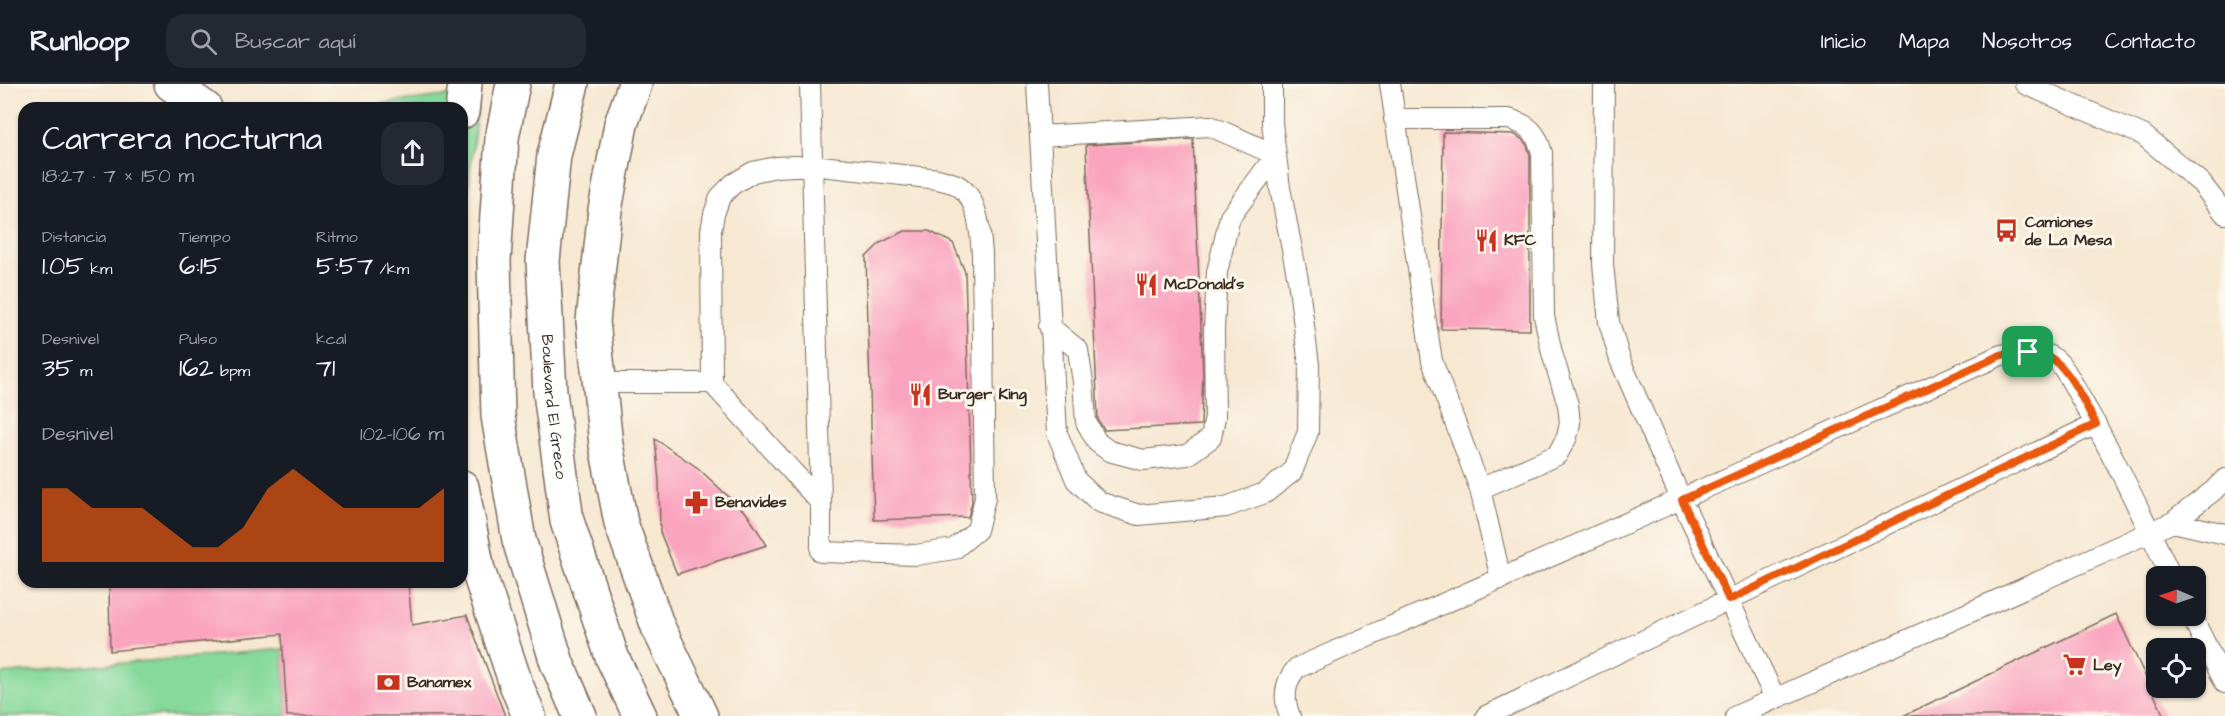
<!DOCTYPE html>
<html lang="es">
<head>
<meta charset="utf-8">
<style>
  :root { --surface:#171b24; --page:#242831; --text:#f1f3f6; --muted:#9ea1a6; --line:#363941; --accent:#ea580c }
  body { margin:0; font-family:"Architects Daughter",sans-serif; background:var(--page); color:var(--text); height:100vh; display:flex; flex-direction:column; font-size:22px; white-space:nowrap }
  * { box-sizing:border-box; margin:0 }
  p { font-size:20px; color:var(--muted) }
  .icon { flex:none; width:33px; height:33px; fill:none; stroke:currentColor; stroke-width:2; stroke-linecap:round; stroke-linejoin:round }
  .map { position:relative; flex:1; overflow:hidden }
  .sheet { position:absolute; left:18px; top:18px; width:450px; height:486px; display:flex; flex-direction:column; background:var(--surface); border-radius:18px; box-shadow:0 2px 4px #0004 }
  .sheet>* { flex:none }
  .needle { width:39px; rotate:272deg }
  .tools { position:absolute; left:2146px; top:482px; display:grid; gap:12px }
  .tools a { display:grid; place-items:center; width:60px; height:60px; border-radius:12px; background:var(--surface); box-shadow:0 2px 4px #0004; font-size:30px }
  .pin { position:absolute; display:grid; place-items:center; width:51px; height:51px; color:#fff; margin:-26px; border-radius:12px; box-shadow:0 3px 9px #0006 }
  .round { display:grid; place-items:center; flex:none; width:63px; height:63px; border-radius:18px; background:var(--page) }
  .head { display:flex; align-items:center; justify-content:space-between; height:102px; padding:0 24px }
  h1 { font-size:33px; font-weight:600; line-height:45px }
  .stats { display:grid; grid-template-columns:repeat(3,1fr); gap:9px; height:102px; padding:6px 24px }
  .stats div { display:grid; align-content:center }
  .stats b { font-size:26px; font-weight:600 }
  .stats small { font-size:16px; font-weight:400 }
  .stats p { font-size:16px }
  .chart { height:168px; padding:12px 24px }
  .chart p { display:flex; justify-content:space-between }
  .chart svg { width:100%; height:108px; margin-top:6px; fill:var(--accent); opacity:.7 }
  header { display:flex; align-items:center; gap:36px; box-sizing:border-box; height:84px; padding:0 30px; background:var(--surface); border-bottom:2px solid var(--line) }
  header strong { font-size:28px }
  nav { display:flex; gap:33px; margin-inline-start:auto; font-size:21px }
  .search { width:420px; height:54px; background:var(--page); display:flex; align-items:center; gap:15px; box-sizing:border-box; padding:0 21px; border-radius:18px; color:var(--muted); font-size:22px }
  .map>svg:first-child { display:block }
  .green { fill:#86d99b; stroke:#60825c; stroke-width:1.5 }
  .building { fill:#faa4bf }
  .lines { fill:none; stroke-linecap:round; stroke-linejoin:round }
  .service-casing { stroke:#7d6c5d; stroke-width:22 }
  .minor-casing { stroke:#7d6c5d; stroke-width:36 }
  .secondary-casing { stroke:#7d6c5d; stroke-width:36 }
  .trunk-casing { stroke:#7d6c5d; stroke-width:36 }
  .service { stroke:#fff; stroke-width:20 }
  .minor { stroke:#fff; stroke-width:33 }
  .secondary { stroke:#fff; stroke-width:33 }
  .trunk { stroke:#fff; stroke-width:33 }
  .route-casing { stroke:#fff; stroke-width:12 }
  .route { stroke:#ea580c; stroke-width:8 }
  .labels { text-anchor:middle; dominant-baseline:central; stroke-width:6; stroke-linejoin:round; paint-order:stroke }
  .poi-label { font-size:16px; font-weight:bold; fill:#3b2a1e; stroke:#fbf7ec; text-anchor:start }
  .street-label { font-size:16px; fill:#3b2a1e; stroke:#fbf7ec }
</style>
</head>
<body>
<header>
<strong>Runloop</strong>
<div class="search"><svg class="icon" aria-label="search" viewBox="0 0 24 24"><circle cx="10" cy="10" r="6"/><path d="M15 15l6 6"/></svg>Buscar aquí</div>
<nav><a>Inicio</a><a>Mapa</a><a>Nosotros</a><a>Contacto</a></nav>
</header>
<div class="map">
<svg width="2225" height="632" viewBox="0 0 2225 632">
  <rect width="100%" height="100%" fill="#fbf7ec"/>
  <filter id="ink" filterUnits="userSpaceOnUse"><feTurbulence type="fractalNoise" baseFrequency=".0167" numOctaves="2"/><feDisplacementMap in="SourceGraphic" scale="12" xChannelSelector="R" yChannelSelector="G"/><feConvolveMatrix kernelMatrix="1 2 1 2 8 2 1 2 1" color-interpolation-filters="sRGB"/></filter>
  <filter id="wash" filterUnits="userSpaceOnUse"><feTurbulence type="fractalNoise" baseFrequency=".008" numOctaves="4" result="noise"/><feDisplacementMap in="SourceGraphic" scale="24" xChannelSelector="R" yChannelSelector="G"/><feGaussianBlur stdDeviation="1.35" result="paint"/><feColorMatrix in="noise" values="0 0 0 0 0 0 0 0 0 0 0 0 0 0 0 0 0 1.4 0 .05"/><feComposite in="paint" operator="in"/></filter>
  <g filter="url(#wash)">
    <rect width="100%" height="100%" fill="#f7e8d2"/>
    <path class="green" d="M479,8L462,163V24H342Z
      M283,565L287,632H0V590Z"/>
    <g id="blocks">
      <path class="building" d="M1443,48L1514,50L1522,55L1527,61L1530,71V246L1441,245Z
        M1193,55L1203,291L1201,341L1104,346L1098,335L1086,61Z
        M905,147H929L953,159L965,188L972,418L968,433L874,436L866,173L880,159Z
        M655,355L698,384L747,430L767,461L677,490L660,448L659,397Z
        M109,498H408L412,541L467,531L505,632H287L282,550L110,567Z
        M2116,530L2164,632H1903Z"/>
    </g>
  </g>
  <g filter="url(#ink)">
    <use href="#blocks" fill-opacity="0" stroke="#7d6c5d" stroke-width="1.5"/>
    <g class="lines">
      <defs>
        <path id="service" d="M810,0L821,419L712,299L711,147L714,130L720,113L733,100L753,88L776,83L812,81L938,95C944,97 951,98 957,101C979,114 980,147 982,170L985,414L977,446L954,465L916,471L821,468V419
          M1037,0L1057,349L1076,396L1099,418L1139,431L1226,423L1265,409L1292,388L1308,348L1309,281L1298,196L1280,104L1272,39V0
          M1390,0L1432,277L1480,405L1501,495
          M1604,0L1603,180L1609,238L1620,276L1681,415L1775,614
          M2025,0L2143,51L2201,99L2225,130
          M1394,35H1509C1529,41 1537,49 1542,69L1544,232L1552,269L1568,321L1570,339L1567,353L1557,371L1480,405
          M1040,52L1210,42L1276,71L1230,133L1217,188L1214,246L1215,333L1211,354L1187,371L1143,376L1109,367L1097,358L1086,338L1083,298L1078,266L1049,242
          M600,299H712
          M2173,438L2225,450
          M2191,531L2225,599
          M1290,632C1283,615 1284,598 1297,584L1681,415L2001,271C2018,268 2039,264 2055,275C2066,284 2073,301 2080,313C2114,371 2142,432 2171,492
          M1486,632L2096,340
          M1736,632L2173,438L2213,407L2225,395"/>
        <path id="minor" d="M635,0L621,40L605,126L593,237L606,361L621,439L658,543L701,632
          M462,28L465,0
          M462,403L478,486L516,600L529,632"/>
        <g id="secondary">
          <path d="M513,0L502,54L494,176L498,332L519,456L557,579L580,632"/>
          <path id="s1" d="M572,0L554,71L543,177L550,308L567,437L612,573L640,632"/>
        </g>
        <path id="trunk" d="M171,0L205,24"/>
      </defs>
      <use href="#service" class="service-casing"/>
      <use href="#minor" class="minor-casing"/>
      <use href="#secondary" class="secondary-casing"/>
      <use href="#trunk" class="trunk-casing"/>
      <use href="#service" class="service"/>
      <use href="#minor" class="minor"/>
      <use href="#secondary" class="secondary"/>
      <use href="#trunk" class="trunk"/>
    </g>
  </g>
  <g class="lines" filter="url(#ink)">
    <defs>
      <path id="route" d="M2014,268C2024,268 2033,267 2043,270C2067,277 2084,319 2096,340L1729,516L1682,416L2001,271Z"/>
    </defs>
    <use href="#route" class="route-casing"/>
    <use href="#route" class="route"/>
  </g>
  <defs>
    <symbol id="bus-bare" viewBox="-9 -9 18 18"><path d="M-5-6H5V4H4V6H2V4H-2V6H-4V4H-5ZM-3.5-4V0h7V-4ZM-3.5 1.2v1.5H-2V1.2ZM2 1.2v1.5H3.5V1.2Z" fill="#c8321e" stroke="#fbf7ec" stroke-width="2.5" paint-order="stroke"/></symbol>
    <symbol id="restaurant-bare" viewBox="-9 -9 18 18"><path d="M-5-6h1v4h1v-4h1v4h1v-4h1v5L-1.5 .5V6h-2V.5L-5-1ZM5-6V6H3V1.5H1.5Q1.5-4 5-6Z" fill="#c8321e" stroke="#fbf7ec" stroke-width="2.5" paint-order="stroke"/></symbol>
    <symbol id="pharmacy-bare" viewBox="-9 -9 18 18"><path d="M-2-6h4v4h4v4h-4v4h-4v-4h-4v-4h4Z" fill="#c8321e" stroke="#fbf7ec" stroke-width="2.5" paint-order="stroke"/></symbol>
    <symbol id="supermarket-bare" viewBox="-9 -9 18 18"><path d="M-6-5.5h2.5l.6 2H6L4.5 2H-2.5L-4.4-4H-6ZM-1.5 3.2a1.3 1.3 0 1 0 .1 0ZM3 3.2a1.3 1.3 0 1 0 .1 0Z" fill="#c8321e" stroke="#fbf7ec" stroke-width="2.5" paint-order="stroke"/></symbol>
    <symbol id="bank-bare" viewBox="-9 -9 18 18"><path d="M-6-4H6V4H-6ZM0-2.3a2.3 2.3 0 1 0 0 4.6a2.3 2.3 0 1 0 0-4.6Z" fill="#c8321e" stroke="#fbf7ec" stroke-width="2.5" paint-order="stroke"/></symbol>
  </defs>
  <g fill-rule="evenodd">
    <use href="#bus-bare" x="1990" y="130" width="33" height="33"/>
    <use href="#restaurant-bare" x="1470" y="140" width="33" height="33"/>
    <use href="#restaurant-bare" x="1130" y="184" width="33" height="33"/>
    <use href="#restaurant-bare" x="904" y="294" width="33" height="33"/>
    <use href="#pharmacy-bare" x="680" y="402" width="33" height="33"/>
    <use href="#supermarket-bare" x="2058" y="564" width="33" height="33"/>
    <use href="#bank-bare" x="372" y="582" width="33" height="33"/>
  </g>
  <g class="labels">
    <g class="poi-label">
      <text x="2025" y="138">Camiones<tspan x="2025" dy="18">de La Mesa</tspan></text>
      <text x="1504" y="156">KFC</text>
      <text x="1164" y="200">McDonald's</text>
      <text x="938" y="310">Burger King</text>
      <text x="715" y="418">Benavides</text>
      <text x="2093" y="581">Ley</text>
      <text x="407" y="598">Banamex</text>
    </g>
    <g class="street-label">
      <text stroke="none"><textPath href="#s1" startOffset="326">Boulevard El Greco</textPath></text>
    </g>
  </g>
</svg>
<div class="tools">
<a><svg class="needle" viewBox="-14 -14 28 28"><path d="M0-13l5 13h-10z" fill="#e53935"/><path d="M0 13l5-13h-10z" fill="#9ea1a6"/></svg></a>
<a><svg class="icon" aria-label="locate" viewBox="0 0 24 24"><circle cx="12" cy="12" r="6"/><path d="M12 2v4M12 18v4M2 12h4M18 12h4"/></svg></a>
</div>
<div class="pin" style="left:2028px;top:268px;background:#1e9e55"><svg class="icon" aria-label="arrive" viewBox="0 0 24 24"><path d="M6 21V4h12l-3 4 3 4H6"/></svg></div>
<section class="sheet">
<div class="head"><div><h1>Carrera nocturna</h1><p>18:27 · 7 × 150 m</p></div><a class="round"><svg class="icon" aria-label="share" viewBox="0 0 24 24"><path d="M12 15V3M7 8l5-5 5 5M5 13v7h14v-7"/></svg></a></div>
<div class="stats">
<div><p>Distancia</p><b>1.05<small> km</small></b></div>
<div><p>Tiempo</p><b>6:15</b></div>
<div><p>Ritmo</p><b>5:57<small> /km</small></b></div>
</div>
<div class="stats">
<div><p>Desnivel</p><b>35<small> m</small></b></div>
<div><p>Pulso</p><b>162<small> bpm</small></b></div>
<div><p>kcal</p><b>71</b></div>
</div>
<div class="chart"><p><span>Desnivel</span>102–106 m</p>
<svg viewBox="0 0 160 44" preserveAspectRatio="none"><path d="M0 44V14L10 14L20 22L30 22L40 22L50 30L60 38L70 38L80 30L90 14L100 6L110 14L120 22L130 22L140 22L150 22L160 14V44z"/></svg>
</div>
</section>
</div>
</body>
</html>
